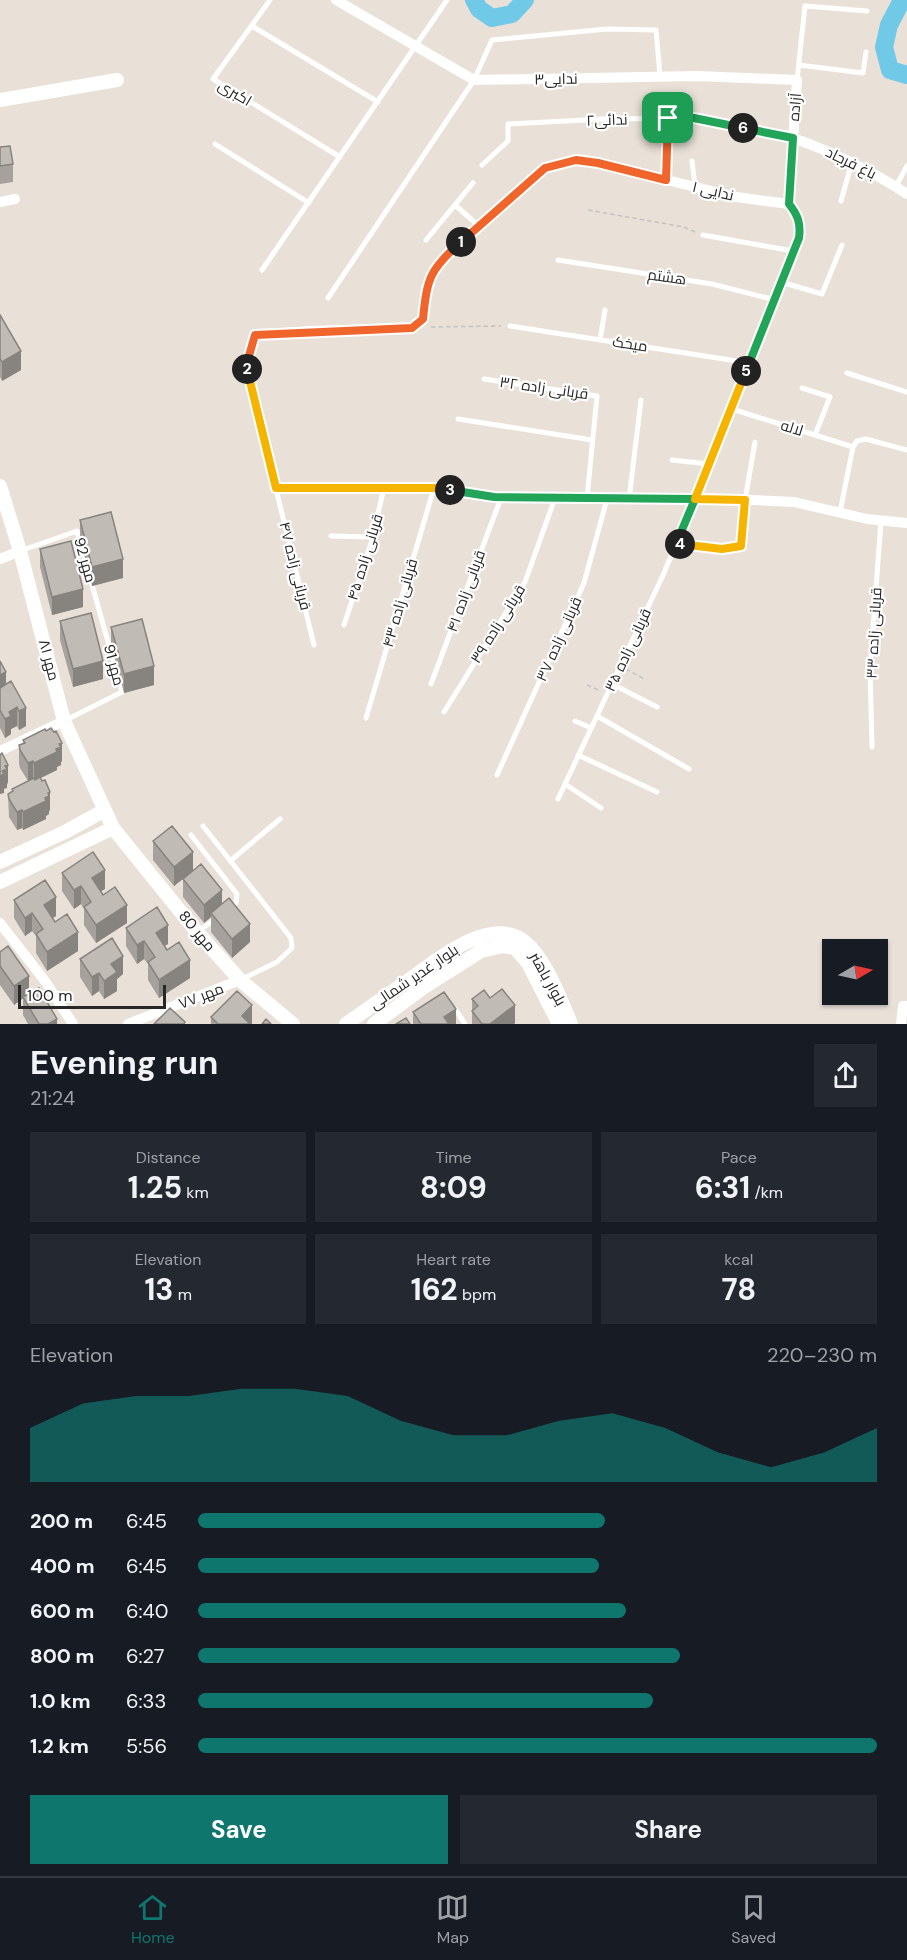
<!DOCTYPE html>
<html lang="en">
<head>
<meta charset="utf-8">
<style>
  :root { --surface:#171b24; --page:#242831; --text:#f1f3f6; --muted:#9ea1a6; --line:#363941; --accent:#0f766e }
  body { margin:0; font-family:"DM Sans",Cairo,sans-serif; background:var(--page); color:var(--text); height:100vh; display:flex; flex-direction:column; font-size:22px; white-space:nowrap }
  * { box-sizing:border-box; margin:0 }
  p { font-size:20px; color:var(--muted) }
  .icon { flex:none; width:33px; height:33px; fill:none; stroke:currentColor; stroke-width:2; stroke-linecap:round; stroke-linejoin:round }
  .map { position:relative; height:1024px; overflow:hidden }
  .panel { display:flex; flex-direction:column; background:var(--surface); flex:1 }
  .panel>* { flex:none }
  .needle { width:39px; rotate:81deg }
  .buttons { position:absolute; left:822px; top:939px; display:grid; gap:12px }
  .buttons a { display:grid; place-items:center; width:66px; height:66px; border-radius:0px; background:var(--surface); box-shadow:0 2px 4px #0004; font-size:30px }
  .scale { position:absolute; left:18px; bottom:15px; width:148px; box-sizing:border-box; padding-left:6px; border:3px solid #272727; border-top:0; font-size:16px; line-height:21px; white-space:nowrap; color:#272727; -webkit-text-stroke:4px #fff; paint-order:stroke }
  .pin { position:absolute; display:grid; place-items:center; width:51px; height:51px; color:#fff; margin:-26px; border-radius:12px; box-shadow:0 3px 9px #0006 }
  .km { position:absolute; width:30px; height:30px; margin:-15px; border-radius:50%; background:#222; color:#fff; font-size:16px; line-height:30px; text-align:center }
  .round { display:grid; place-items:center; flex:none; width:63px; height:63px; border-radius:0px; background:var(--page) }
  .overview { display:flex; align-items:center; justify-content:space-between; height:102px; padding:0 30px }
  h1 { font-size:33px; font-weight:700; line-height:45px }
  .metrics { display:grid; grid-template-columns:repeat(3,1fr); gap:9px; height:102px; padding:6px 30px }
  .metrics div { display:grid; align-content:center; border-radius:0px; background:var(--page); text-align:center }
  .metrics b { font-size:30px; font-weight:700 }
  .metrics small { font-size:16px; font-weight:400 }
  .metrics p { font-size:16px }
  .chart { height:168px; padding:12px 30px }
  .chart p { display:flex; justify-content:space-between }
  .chart svg { width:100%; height:108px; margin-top:6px; fill:var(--accent); opacity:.7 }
  .cta { display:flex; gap:12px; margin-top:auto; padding:12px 30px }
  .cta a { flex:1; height:69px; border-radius:0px; background:var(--accent); color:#fff; font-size:24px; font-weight:700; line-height:69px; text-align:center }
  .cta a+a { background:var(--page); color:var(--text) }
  ul { padding:0 30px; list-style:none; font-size:20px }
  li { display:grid; grid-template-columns:96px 72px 1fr; align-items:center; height:45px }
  li i { height:15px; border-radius:8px; background:var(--accent) }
  .menu { display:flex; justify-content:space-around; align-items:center; height:84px; border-top:2px solid var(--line); background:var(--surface); font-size:16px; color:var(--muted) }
  .menu a { display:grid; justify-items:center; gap:3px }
  .menu .selected { color:var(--accent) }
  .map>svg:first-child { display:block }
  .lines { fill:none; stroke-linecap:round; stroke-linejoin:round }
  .river { stroke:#70c9e6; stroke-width:18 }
  .path { stroke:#c3c3c3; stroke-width:1.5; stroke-dasharray:4.5 3; stroke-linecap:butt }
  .lane { stroke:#fff; stroke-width:5 }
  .street { stroke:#fff; stroke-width:10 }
  .secondary { stroke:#fff; stroke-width:14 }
  .wall { fill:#a6a19c }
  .shaded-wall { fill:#87837f }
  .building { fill:#c1bbb5; stroke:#87837f; stroke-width:1.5 }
  .split-1-casing { stroke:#fff; stroke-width:12 }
  .split-2-casing { stroke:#fff; stroke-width:12 }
  .split-3-casing { stroke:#fff; stroke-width:12 }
  .split-4-casing { stroke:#fff; stroke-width:12 }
  .split-5-casing { stroke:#fff; stroke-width:12 }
  .split-6-casing { stroke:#fff; stroke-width:12 }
  .split-7-casing { stroke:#fff; stroke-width:12 }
  .split-1 { stroke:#f0652b; stroke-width:8 }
  .split-2 { stroke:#f0652b; stroke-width:8 }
  .split-3 { stroke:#f5b400; stroke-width:8 }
  .split-4 { stroke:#22a559; stroke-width:8 }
  .split-5 { stroke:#f5b400; stroke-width:8 }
  .split-6 { stroke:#22a559; stroke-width:8 }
  .split-7 { stroke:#22a559; stroke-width:8 }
  .labels { text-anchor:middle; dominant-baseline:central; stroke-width:4.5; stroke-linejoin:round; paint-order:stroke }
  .street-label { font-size:15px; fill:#272727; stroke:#fff }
</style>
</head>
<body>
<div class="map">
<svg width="907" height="1024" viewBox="0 0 907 1024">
  <rect width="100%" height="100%" fill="#e9e1d8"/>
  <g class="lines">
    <path class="river" d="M474,0L479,9L492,18L512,14L525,0
      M902,0L889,25L884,47L890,70L907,75"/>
    <path class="path" d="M588,210L684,227L695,232
      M431,327L501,326
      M248,359L253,344
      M626,669L646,680
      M587,685L601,691"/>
    <path class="lane" d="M270,0L213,79L340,157
      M252,26L378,102
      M799,65L863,73L866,52
      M797,80L805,6L867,11
      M215,144L309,203
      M692,161L695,186
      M482,165L508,141V124L604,119L694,118L793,138
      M666,180L667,118
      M896,186L907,166
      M841,201L852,162
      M455,205L479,226
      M703,235L793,251
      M426,240L473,183
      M558,260L712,284L775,300
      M262,270L447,0
      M781,282L822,294L842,245
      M328,298L474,80L492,40L607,29L656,30L660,76
      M510,326L750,363
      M600,340L605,310
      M246,366L314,645
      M847,373L907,392
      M484,379L597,396L587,498
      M802,388L830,397L815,435
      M732,409L853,447
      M458,419L592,440
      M672,460L709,464
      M629,499L641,400
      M840,512L853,447L857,441L866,439L907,450
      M331,536L373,537
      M676,544L722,549L741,546L745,500L755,442
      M20,551L77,531L122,692L66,720
      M344,625L371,543L384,488
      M431,684L501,498
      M612,684L657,707
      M444,712L525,582L555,498
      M597,716L689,769
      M366,718L434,488
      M575,721L591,728
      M872,747L870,669L881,521
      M578,755L657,792
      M497,775L584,583L607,499
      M565,784L601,808
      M558,799L664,573L695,499
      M203,826L291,938L292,948L277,962L240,980
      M191,835L237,894L236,903L230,908
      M230,861L280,819
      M199,931L215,919
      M456,1010L465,1024"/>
    <path class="street" d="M336,0L474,80L696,76L797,80L789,204L799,221V238L695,499
      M793,138C835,153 869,169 907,194
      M0,202L15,199
      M255,335L311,331L412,328L423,319L426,288L434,270L451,251L545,168L576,160L598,163L736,197L789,204
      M276,488H434L494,497L733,499L794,502L867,519L907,523
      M0,559L20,551
      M0,751L64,721
      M0,923L45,981L73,1024
      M128,1024L240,980
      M901,1024L903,1006H907"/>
    <path class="secondary" d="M0,100L117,80
      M0,486L20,551L64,721L113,828L197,932L240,980L293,1024
      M0,862L65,832L105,810
      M0,882L113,828
      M346,1024C366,1010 386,996 406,982C434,962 489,915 524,941C545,957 561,1000 571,1024
      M374,1024L424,987L481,951L503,946L515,948L528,963L559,1024"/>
  </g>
  <path class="wall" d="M0,147L13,164V182L0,184Z
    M0,315L21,370L2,381L0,377Z
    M80,520L123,578L92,586L80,538Z
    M40,549L83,607L52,615L40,567Z
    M60,621L103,679L73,687L60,640Z
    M111,627L154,685L124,693L111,645Z
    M0,661L6,684L11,681L26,726L19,730L17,726L11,729V734L5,738L0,728Z
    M23,740L62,761L61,762V765L57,767V770L41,778L50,810L49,811V814L46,816V819L23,830L22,828L17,830L9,817L8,794L12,792V789L28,781L20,768L19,764V745L23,743Z
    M153,841L193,871L222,904L250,942L232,958L211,932V917L204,923L183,897V879L192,871L174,886L153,860Z
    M62,873L105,889L101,891L127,923L96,943L84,925V909L81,904L74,909L62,891Z
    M14,900L56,916L52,918L78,951L47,971L36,953V936L32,931L25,936L14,918Z
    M126,928L168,944L164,946L190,978L159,998L148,980V964L144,959L137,964L126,946Z
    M0,952L29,994L57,1024H28L23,1015V998L14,1005L0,985Z
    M80,959L123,974L117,979V991L104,999L99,991L92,996L80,977Z
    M490,998L515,1023L514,1024H472V999Z
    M413,1012L456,1024H413Z
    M211,1017L252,1024H211Z"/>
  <path class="shaded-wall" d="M21,351V370L2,381V362Z
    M123,559V578L92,586V567Z
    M83,589V607L52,615V597Z
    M103,661V679L73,687V669Z
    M154,666V685L124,693V674Z
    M6,672V690L0,693V675Z
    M17,707V726L11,729V734L5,738V719L9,712Z
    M26,708V726L19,730V711Z
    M62,743V761L61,762V765L57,767V770L34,781V763L56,749L59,744Z
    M33,761V779L28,782V763Z
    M8,765V783L7,784V788L4,789V793L0,794V776L5,766Z
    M50,792V810L49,811V814L46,816V819L23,830V812L45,798L48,793Z
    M22,810V828L17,830V812Z
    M193,852V871L174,886V867Z
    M105,870V889L92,896V878Z
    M81,886V904L74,909V890Z
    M222,890V908L211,913V917L204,923V905Z
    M56,897V916L44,924V905Z
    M127,905V923L96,943V925Z
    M32,913V931L25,936V918Z
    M250,924V942L232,958V939Z
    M168,925V944L156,951V933Z
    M78,932V951L47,971V952Z
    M144,941V959L137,964V945Z
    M123,956V974L117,979V991L104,999V981L111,964Z
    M190,960V978L159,998V980Z
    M99,973V991L92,996V977Z
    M29,976V994L14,1005V986Z
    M252,1005V1024H242V1016Z
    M515,1005V1023L514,1024H490Z
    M456,1009V1024H444V1017Z
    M57,1019V1024H48Z"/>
  <path class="building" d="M10,146L13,164L0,166V147Z
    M0,315L21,351L2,362L0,359Z
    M111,512L123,559L92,567L80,520Z
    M71,541L83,589L52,597L40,549Z
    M91,613L103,661L73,669L60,621Z
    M142,619L154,666L124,674L111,627Z
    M0,661L6,672L0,675Z
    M11,681L26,708L19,711L17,707L9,712L11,716L5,719L0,710V688Z
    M51,728L54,732L56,731L62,743L59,744L61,747L56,749L57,752L34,763L33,761L28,763L20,750L19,745L25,743L23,740L45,729L46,731Z
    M2,753L8,765L5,766L7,769L2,771L4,774L0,776V755Z
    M40,777L42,781L45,780L50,792L48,793L49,796L45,798L46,801L23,812L22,810L17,812L9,799L8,794L13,791L12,789L34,778L35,780Z
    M172,826L193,852L174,867L153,841Z
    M93,852L105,870L92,878L103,895L115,887L127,905L96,925L84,907L91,902L81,886L74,890L62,873Z
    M201,864L222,890L204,905L183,879Z
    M45,880L56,897L44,905L55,922L67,914L78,932L47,952L36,934L43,929L32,913L25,918L14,900Z
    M229,898L250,924L232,939L211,913Z
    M157,907L168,925L156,933L167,950L179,942L190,960L159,980L148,962L155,957L144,941L137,945L126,928Z
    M112,938L123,956L111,964L117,972L104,981L99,973L92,977L80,959Z
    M8,946L29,976L14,986L0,966V952Z
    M39,988L57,1019L48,1024H39L23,997Z
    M502,989L515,1005L490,1024H482L472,1011L478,1006L472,999L484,990L490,998Z
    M237,991L252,1005L242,1016L250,1024H218L211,1017Z
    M444,992L456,1009L444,1017L449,1024H421L413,1012Z
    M170,1008L185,1022L184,1024H154Z
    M406,1018L410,1024H396Z
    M266,1019L271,1024H262Z"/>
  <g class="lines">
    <defs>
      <path id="split-1" d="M461,242L545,168L576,160L598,163L666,180L668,118"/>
      <path id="split-2" d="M247,369L246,366L255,335L412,328L423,319C427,278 430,269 461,242"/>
      <path id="split-3" d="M247,369L276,488H434L450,490"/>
      <path id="split-4" d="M450,490L494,497L695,499L676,544H680"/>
      <path id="split-5" d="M680,544L722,549L741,546L745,500L695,499L746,371"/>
      <path id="split-6" d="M743,128L793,138L789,204C798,215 801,224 799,238L746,371"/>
      <path id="split-7" d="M668,118H694L743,128"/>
    </defs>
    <use href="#split-1" class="split-1-casing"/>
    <use href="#split-2" class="split-2-casing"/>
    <use href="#split-3" class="split-3-casing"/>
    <use href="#split-4" class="split-4-casing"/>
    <use href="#split-5" class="split-5-casing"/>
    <use href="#split-6" class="split-6-casing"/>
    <use href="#split-7" class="split-7-casing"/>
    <use href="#split-1" class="split-1"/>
    <use href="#split-2" class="split-2"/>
    <use href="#split-3" class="split-3"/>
    <use href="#split-4" class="split-4"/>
    <use href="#split-5" class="split-5"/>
    <use href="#split-6" class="split-6"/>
    <use href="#split-7" class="split-7"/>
  </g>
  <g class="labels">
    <g class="street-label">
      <text transform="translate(556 79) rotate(-1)">ندایی۳</text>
      <text transform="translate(235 93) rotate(31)">اکبری</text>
      <text transform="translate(795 107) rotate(-85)">آزاده</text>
      <text transform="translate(607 120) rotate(-2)">ندائی۲</text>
      <text transform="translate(851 163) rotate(26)">باغ فرجاد</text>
      <text transform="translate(713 191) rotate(13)">ندایی ۱</text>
      <text transform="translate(667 277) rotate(8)">هشتم</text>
      <text transform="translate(630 344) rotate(9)">میخک</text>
      <text transform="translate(544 388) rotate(8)">قربانی زاده ۳۲</text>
      <text transform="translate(792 428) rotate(17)">لاله</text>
      <text transform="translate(365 557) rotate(-73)">قربانی زاده ۴۵</text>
      <text transform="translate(85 560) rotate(74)">مهر 92</text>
      <text transform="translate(295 566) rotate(76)">قربانی زاده ۴۷</text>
      <text transform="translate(466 591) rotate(-70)">قربانی زاده ۴۱</text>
      <text transform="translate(400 603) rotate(-74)">قربانی زاده ۴۳</text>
      <text transform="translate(498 624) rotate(-58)">قربانی زاده ۳۹</text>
      <text transform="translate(874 633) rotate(-87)">قربانی زاده ۳۳</text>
      <text transform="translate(559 639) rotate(-66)">قربانی زاده ۳۷</text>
      <text transform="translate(628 650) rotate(-65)">قربانی زاده ۳۵</text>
      <text transform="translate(49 660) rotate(75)">مهر ۸۱</text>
      <text transform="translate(114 665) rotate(75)">مهر 91</text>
      <text transform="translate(197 931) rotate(50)">مهر 80</text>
      <text transform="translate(414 977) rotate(-34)">بلوار غدیر شمالی</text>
      <text transform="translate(548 979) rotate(61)">بلوار باهنر</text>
      <text transform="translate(201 996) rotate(-21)">مهر ۷۷</text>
    </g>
  </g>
</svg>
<div class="buttons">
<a><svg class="needle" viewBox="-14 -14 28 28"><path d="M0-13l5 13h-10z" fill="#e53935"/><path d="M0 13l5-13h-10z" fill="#9ea1a6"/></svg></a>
</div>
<div class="scale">100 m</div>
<div class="pin" style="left:668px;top:118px;background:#1e9e55"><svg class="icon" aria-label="arrive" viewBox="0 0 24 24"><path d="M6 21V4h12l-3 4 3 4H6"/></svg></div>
<b class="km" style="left:461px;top:242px">1</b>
<b class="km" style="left:247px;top:369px">2</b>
<b class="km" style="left:450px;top:490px">3</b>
<b class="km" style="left:680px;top:544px">4</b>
<b class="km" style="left:746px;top:371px">5</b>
<b class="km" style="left:743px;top:128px">6</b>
</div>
<section class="panel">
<div class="overview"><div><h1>Evening run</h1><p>21:24</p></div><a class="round"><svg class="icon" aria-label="share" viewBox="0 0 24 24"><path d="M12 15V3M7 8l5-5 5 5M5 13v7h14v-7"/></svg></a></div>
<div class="metrics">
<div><p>Distance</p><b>1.25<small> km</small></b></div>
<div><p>Time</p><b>8:09</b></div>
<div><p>Pace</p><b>6:31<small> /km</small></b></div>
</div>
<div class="metrics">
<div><p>Elevation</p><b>13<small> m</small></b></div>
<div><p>Heart rate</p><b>162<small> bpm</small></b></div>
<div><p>kcal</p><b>78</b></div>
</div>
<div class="chart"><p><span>Elevation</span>220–230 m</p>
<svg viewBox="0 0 160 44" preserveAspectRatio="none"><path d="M0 44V22L10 12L20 9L30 9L40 6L50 6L60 9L70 19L80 25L90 25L100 19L110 16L120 22L130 32L140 38L150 32L160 22V44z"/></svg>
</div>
<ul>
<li><b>200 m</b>6:45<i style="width:60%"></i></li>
<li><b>400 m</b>6:45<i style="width:59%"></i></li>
<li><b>600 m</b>6:40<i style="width:63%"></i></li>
<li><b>800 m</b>6:27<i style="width:71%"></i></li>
<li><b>1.0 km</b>6:33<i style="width:67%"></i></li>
<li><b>1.2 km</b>5:56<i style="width:100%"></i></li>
</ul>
<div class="cta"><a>Save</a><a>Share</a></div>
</section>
<nav class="menu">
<a class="selected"><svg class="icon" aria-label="home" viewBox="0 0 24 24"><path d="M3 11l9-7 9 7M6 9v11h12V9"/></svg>Home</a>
<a><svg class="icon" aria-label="map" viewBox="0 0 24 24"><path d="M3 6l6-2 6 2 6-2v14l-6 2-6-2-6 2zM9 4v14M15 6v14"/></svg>Map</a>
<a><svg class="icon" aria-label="saved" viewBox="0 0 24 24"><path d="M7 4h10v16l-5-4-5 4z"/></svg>Saved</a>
</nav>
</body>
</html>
